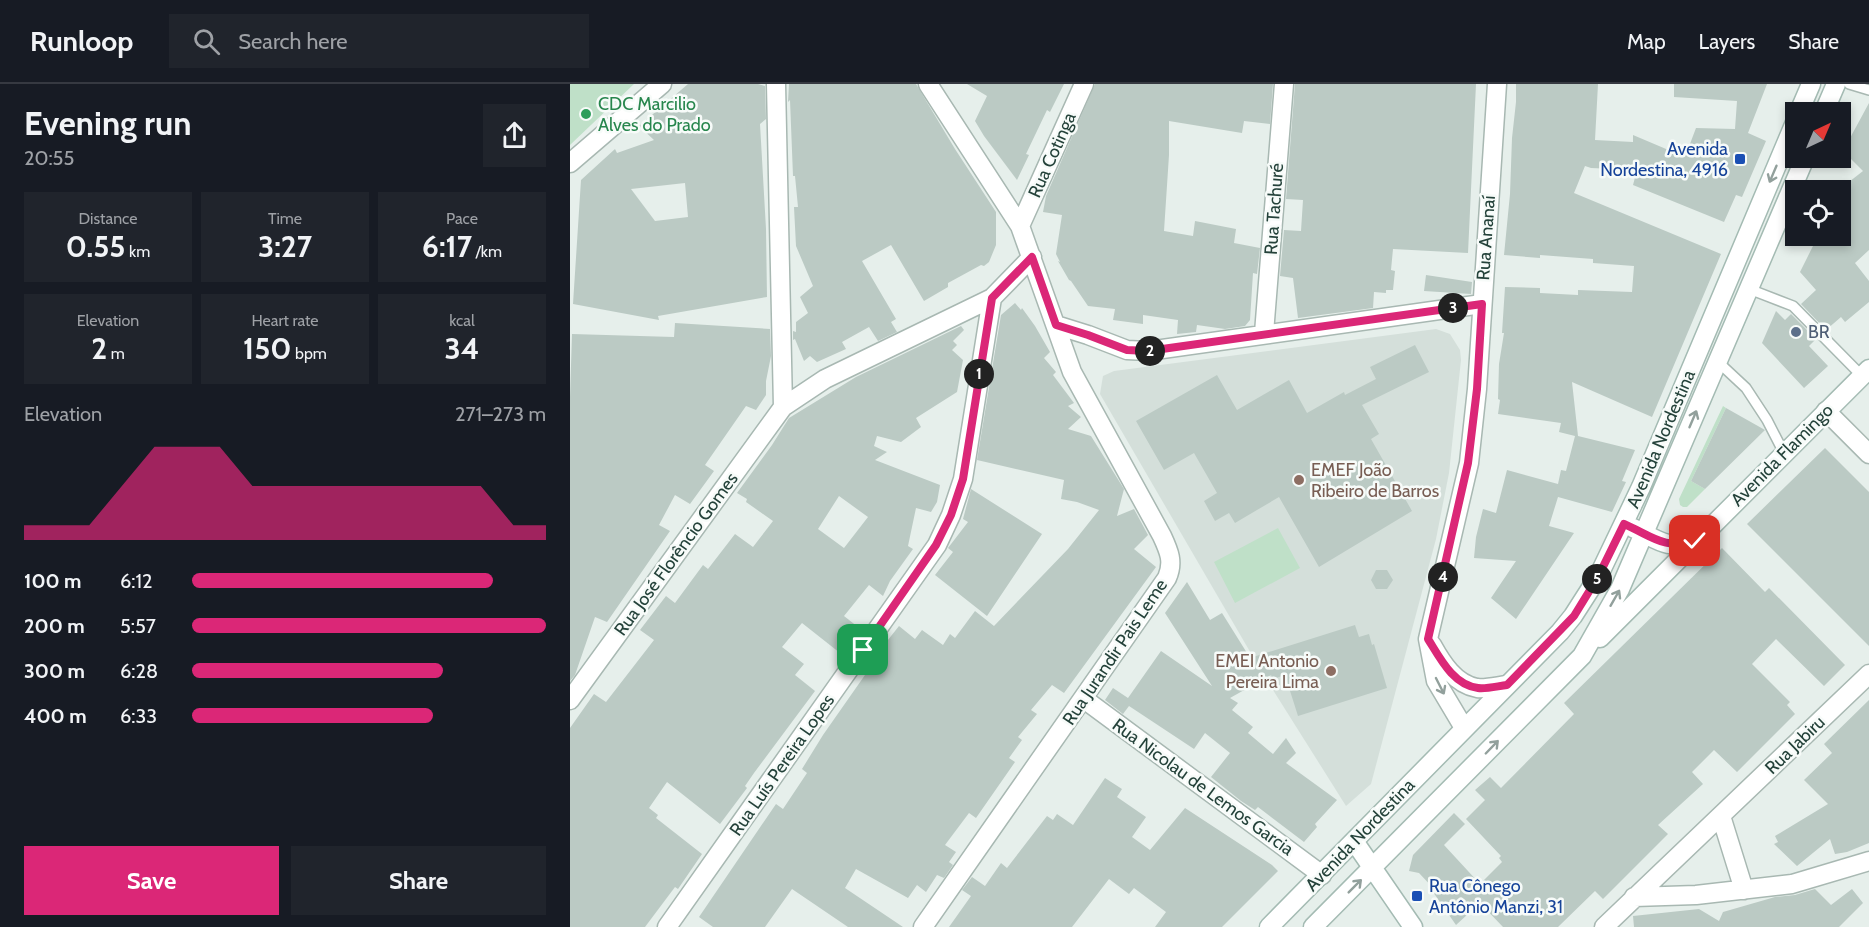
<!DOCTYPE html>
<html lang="en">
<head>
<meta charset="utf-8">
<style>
  :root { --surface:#171b24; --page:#20242c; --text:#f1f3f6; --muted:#9ea1a6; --line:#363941; --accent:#db2777 }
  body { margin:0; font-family:Cabin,sans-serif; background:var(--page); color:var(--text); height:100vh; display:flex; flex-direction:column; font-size:22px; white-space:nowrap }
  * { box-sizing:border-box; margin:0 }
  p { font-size:20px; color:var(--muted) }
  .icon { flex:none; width:33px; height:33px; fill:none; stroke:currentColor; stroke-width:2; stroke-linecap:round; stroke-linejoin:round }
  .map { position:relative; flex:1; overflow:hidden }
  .side { display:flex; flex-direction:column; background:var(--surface); width:570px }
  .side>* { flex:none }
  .needle { width:39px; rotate:44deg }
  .tools { position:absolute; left:1215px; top:18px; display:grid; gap:12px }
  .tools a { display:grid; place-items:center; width:66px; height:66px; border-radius:0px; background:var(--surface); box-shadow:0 3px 9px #0003; font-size:30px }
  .pin { position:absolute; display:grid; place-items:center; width:51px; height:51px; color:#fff; margin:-26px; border-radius:12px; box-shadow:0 3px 9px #0006 }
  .km { position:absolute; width:30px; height:30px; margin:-15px; border-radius:50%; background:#222; color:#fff; font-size:16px; line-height:30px; text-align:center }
  .round { display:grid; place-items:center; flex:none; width:63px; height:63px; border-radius:0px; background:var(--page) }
  .overview { display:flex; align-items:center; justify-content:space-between; height:102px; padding:0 24px }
  h1 { font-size:33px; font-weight:800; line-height:45px }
  .figures { display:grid; grid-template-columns:repeat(3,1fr); gap:9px; height:102px; padding:6px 24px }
  .figures div { display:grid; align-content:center; border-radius:0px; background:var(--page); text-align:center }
  .figures b { font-size:30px; font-weight:800 }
  .figures small { font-size:16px; font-weight:400 }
  .figures p { font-size:16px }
  .chart { height:168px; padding:12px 24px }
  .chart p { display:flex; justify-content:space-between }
  .chart svg { width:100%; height:108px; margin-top:6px; fill:var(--accent); opacity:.7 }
  .cta { display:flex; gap:12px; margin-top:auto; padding:12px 24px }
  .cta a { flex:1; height:69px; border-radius:0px; background:var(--accent); color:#fff; font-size:24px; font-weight:800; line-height:69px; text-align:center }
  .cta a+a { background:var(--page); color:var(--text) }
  ul { padding:0 24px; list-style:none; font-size:20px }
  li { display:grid; grid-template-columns:96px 72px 1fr; align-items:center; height:45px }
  li i { height:15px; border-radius:8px; background:var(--accent) }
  header { display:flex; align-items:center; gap:36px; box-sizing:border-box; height:84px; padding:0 30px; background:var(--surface); border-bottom:2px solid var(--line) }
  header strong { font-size:28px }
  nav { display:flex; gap:33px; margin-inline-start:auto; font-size:21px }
  .search { width:420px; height:54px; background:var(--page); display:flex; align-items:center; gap:15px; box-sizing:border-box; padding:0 21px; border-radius:0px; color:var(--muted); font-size:22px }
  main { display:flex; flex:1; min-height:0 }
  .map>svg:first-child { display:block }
  .built { fill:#d4dfda }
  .green { fill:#bfe0c8 }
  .building { fill:#bbcac4; fill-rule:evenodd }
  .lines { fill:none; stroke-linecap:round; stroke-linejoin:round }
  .lane-casing { stroke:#a8b8b2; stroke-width:12 }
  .street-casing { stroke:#a8b8b2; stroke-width:21 }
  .secondary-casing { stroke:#a4bbb3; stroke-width:21 }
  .lane { stroke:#fff; stroke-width:9 }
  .street { stroke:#fff; stroke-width:18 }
  .secondary { stroke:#fff; stroke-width:18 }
  .oneway { stroke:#92a09c }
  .route-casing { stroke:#fff; stroke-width:12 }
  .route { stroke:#db2777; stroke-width:8 }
  .leisure-dot { fill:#2e9e5b; stroke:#f7fbf9; stroke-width:2 }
  .transit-dot { fill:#1a4fb4; stroke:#f7fbf9; stroke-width:2 }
  .service-dot { fill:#5c6f8a; stroke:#f7fbf9; stroke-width:2 }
  .education-dot { fill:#8d6e63; stroke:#f7fbf9; stroke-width:2 }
  .labels { text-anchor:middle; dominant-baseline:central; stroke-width:5; stroke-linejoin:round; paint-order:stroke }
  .leisure-label { font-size:18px; fill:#27864d; stroke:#f7fbf9; text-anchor:start }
  .transit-label { font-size:18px; fill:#164399; stroke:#f7fbf9; text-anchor:end }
  .street-label { font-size:18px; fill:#24423a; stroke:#f7fbf9 }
  .service-label { font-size:18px; fill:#4e5e75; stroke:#f7fbf9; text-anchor:start }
  .education-label { font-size:18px; fill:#785e54; stroke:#f7fbf9; text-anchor:start }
</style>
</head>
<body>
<header>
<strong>Runloop</strong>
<div class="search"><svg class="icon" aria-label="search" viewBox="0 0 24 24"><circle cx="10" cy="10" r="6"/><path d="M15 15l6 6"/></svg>Search here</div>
<nav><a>Map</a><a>Layers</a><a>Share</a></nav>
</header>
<main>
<section class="side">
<div class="overview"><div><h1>Evening run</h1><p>20:55</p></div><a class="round"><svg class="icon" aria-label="share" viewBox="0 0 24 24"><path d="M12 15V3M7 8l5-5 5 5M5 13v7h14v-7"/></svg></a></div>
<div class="figures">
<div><p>Distance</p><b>0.55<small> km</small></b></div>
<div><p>Time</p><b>3:27</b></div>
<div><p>Pace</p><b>6:17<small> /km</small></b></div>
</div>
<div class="figures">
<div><p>Elevation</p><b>2<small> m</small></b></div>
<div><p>Heart rate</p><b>150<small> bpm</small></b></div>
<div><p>kcal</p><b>34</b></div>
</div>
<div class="chart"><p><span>Elevation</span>271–273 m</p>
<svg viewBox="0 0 160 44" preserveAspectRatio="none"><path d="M0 44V38L10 38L20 38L30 22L40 6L50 6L60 6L70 22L80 22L90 22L100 22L110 22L120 22L130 22L140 22L150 38L160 38V44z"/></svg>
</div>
<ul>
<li><b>100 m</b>6:12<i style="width:85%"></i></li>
<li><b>200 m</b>5:57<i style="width:100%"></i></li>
<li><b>300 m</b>6:28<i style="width:71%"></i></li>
<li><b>400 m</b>6:33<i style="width:68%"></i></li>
</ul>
<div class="cta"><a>Save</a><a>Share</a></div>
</section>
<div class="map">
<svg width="1299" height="843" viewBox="0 0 1299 843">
  <rect width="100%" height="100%" fill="#e6efeb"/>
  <path class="built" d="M866,245L880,250L890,266L891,276L879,389L866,455L801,700L776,722L693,590L530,310L533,292L544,287Z"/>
  <path class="green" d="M0,0H64L0,61Z
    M1153,322L1156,324L1121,397L1135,405L1117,423H1113L1110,421L1109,415Z
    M708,444L730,484L665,519L644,478Z"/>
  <path class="building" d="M118,0H188L195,2L196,35L190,40L196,145L197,213L88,232L89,236L3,220L11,96L45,65L47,69L84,56L69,42ZM115,99L118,133L85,137L61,105Z
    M219,0H346L385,65L426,128V161L419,178L414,182L411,181L378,199V203L354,217L321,161L292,177L326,235L321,238L327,248L308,257L299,243L272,258L276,265L247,278L240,272L234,277L225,255L223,256V247L226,248V238L238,229L230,213L243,202L226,162L224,123H228L225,92H223L220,16L218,18Z
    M397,0H494L480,28L477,26L456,70L459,71L447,96L414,52L405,37L417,12Z
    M525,0H703L700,40L674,37L672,49L599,37V71L594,147L623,152L625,137L666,145L664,159L690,164L687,190L683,189L680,236L675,242L655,245L627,241L626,248L607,250L608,236L573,231V240L543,236L545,225L518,222L501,197L499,196L488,177L490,178L486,170L492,131L473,128L476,112Z
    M725,0H906L898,169L823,165L821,186L825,187L823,206H816V209L804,208L803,224L728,234L723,194L710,192L714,146L731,147L733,116L716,115Z
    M946,0H1028L1025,56L1063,58V51L1115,73L1126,44L1165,45L1167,17L1104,13V0H1197L1178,49L1196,57L1172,113L1166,111L1154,138L1063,101L1067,86L1021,84L1015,82L1004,109L1151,170L1082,333L1002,298L1008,352L1065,366L1052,397L1056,398L1042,428L988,413L979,442L1004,449L946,535L921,514L946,477L904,474L906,453L913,425L926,429L937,386L988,400L991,386L996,387L1005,352L989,348L991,339L928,330L930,316L928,315L929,280L934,249H932L935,203L970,204V209L1008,211V206L1062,208L1064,182L1023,179V175L970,171V174L934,171L940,110L942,54L946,18Z
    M1299,19V166L1285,179L1299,197V218L1275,238L1271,233L1256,246L1231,220L1246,206L1230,188L1248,152H1270V105L1293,87L1273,67Z
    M856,191L902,198L901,210L854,207Z
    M445,219L451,226L452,224L465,242L480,268L474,274L486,288L483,291L504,319L498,322L511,333L498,345L521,352L554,405L547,432L564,425L578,451L564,465L586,483L494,609L482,601L461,626L467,630L448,653L452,656L439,674L445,678L406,734L399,729L375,761L386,768L379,778L383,781L374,794L367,791L356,808L347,801L338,814L286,785L275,804L333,843H278L222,805L195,843H143L129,833L206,720L213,725L237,689L232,685L253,651L295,591L310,566L329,542L345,555L352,546L373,561L380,550L385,554L405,527L424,542L498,465L529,426L507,418L491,415L494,396L407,376L431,231Z
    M1206,227L1215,236L1221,230L1246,255L1239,262L1258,282L1234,304L1192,259Z
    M105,239L200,245L201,272L196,297V311L186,326L176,322L135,381L144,387L120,420L105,411L89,441L100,447L37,538L25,533L5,591L0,597V313L2,250L104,253Z
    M391,242L394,246L383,257L387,261L382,266L393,276L387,308L346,334L351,343L331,358L307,352L304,362L317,368L305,376L370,401L367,418L361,428L346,424L338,462L343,465L320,497L313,512L299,501L274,532L288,543L270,569L232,539L212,563L234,580L225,591L245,607L184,689L175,702L177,704L150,740L97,698L79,724L88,731L86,734L132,770L108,805L105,803L75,843H0V644L24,610L36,618L84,556L70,546L96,512L105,519L133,481L138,485L165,450L183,463L203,437L176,418L177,415L167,409L202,361L219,334L286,293ZM269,412L298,433L274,464L248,445Z
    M845,261L859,288L792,321L809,350L801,355L842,427L749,483L709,413L665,439L659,429L645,437L634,417L647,409L624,369L594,386L566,337L647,291L667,326L719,296L737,329L774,308L775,311L806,295L800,283Z
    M1156,324L1195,346L1135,405L1121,397Z
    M1255,364L1299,408V562L1177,440Z
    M401,405L472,450L417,532L365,491L383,468L378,464L398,438L393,435Z
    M1152,464L1195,508L1199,504L1275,581L1254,602L1206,555L1182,580L1220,618L1217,621L1225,630L1167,688L1144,666L1122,688L1133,700L1088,741L1098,750L1033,815L1025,807L988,843H933L910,819L886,841L863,808L865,806L849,789L839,787L843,771L884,729L895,740L874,761L910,800L932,778L929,774L931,772L896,735L915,716L905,706L920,693L931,704L1004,630L994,619Z
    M806,486H817L823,496L817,505H806L801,496Z
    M617,498L640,536L652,529L677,569L680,568L683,573L785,541L789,553L799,550L802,561L804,560L817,604L728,632L715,591L703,595L701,591L660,614L668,619L662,626L683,643L678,649L703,670L716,654L726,669L716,679L767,716L745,740L747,743L734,758L688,723L685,726L671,717L641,693L660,669L635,649L624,665L559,622L553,630L535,616L543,604L558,614L591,567L642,602L595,529Z
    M1299,616V759L1277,768L1265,770L1260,755L1227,782L1204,760L1208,758L1205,752L1258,720L1234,696L1262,669L1254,660Z
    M535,694L552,705L547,713L576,733L562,753L580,766L615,724L702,781L708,787L652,843H585L596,828L564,804L559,810L539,795L502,843H379L401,812L392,806L402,793L415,802L431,779L437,784L477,732L483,736L487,730L503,741Z
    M1245,805L1261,821L1282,805L1293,819L1269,843H1064L1063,832L1129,825L1149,837L1153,828L1205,813L1225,811Z"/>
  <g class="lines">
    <defs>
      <path id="lane" d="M1279,0L1299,6
        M1179,205L1223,222L1292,292
        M1147,277L1176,304L1197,336L1214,369"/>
      <path id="street" d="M206,0L213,323
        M0,79L92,0
        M450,142L514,0
        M486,241L518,251L557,266L578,267L912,220
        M694,249L714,0
        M1256,327L1299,370
        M862,561C872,579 885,600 907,604C916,605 928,602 937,601
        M514,615L752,791
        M0,616L213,323L255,295L422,214L462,173
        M894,644L866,597L858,555L899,379L907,305L927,0
        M1151,732L1174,806
        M1064,813L1126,811L1222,800L1299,777
        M97,843L367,461L381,431L393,395L422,214
        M353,843L597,494C604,478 599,467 592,452L502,288L450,142L358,0
        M1034,843L1299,590"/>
      <path id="secondary" d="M1229,28L1241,0
        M1254,28L1266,0
        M1063,444C1089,456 1095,466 1125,457
        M1030,554L1299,285
        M784,757L843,843
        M699,843L990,548L1003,532L1028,493L1071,403L1226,36
        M743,843L1012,572L1050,505L1235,74"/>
    </defs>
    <use href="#lane" class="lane-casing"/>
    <use href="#street" class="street-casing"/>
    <use href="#secondary" class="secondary-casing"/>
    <use href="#lane" class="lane"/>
    <use href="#street" class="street"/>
    <use href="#secondary" class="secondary"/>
  </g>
  <defs><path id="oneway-shaft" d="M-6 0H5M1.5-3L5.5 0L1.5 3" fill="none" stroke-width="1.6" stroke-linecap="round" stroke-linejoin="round" transform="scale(1.5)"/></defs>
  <g class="oneway">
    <use href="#oneway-shaft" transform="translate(1203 90) rotate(113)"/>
    <use href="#oneway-shaft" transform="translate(1123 335) rotate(-67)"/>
    <use href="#oneway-shaft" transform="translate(1045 514) rotate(-60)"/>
    <use href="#oneway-shaft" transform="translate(870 602) rotate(63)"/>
    <use href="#oneway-shaft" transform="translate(922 663) rotate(-46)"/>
    <use href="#oneway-shaft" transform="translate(785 802) rotate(-45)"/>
  </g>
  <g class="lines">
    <defs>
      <path id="route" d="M293,566L366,461L381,431L393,395L422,214L462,173L486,241L518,251L557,266L578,267L912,220L907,305L898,379L858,555C870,574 883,601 908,604C917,605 928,602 937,601L1004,532L1028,493L1054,440C1082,452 1094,466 1125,457"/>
    </defs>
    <use href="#route" class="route-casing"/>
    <use href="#route" class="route"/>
  </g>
  <circle class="leisure-dot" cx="16" cy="30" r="6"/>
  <g class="transit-dot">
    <rect x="1164" y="69" width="12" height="12" rx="3"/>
    <rect x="841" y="806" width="12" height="12" rx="3"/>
  </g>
  <circle class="service-dot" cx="1226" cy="248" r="6"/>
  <g class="education-dot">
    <circle cx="729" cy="396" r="6"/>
    <circle cx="761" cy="587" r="6"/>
  </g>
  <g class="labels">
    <g class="leisure-label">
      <text x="28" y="20">CDC Marcilio<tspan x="28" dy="21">Alves do Prado</tspan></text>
    </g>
    <g class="transit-label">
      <text x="1158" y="65">Avenida<tspan x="1158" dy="21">Nordestina, 4916</tspan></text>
      <text x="859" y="802" text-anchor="start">Rua Cônego<tspan x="859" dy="21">Antônio Manzi, 31</tspan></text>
    </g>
    <g class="street-label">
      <text transform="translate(482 71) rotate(-66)">Rua Cotinga</text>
      <text transform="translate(704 125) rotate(-86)">Rua Tachuré</text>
      <text transform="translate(916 154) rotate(-86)">Rua Ananaí</text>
      <text transform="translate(1091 355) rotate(-67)">Avenida Nordestina</text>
      <text transform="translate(1212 371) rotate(-45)">Avenida Flamingo</text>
      <text transform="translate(106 470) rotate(-54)">Rua José Florêncio Gomes</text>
      <text transform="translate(545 568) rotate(-56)">Rua Jurandir Pais Leme</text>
      <text transform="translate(1225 661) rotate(-44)">Rua Jabiru</text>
      <text transform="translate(212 681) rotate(-55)">Rua Luís Pereira Lopes</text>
      <text transform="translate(633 703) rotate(36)">Rua Nicolau de Lemos Garcia</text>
      <text transform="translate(790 751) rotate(-46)">Avenida Nordestina</text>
    </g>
    <g class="service-label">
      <text x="1238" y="248">BR</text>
    </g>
    <g class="education-label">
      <text x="741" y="386">EMEF João<tspan x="741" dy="21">Ribeiro de Barros</tspan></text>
      <text x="749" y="577" text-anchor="end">EMEI Antonio<tspan x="749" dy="21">Pereira Lima</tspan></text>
    </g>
  </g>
</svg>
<div class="tools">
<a><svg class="needle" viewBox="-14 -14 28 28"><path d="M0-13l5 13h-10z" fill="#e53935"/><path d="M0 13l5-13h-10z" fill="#9ea1a6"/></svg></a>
<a><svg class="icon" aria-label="locate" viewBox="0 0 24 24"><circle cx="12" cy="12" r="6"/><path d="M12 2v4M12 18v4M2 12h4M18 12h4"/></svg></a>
</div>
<div class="pin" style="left:293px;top:566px;background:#1e9e55"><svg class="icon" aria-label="arrive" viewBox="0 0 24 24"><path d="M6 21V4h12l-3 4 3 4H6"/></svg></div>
<div class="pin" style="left:1125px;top:457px;background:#d93025"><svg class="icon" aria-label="check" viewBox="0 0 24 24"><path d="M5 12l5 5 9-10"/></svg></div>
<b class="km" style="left:409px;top:290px">1</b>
<b class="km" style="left:580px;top:267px">2</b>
<b class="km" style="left:883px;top:224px">3</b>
<b class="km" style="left:873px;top:493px">4</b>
<b class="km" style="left:1027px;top:495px">5</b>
</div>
</main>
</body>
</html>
